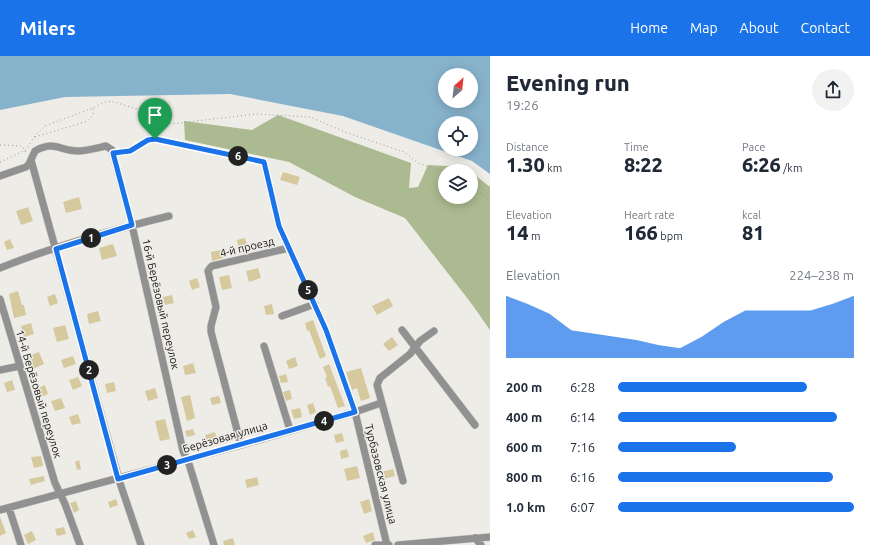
<!DOCTYPE html>
<html lang="en">
<head>
<meta charset="utf-8">
<style>
  :root { --surface:#fff; --page:#f2f2f3; --text:#1f2937; --muted:#747a83; --accent:#1a73e8 }
  body { margin:0; font-family:Ubuntu,sans-serif; background:var(--page); color:var(--text); height:100vh; display:flex; flex-direction:column; font-size:15px; white-space:nowrap }
  * { box-sizing:border-box; margin:0 }
  p { font-size:13px; color:var(--muted) }
  .icon { flex:none; width:22px; height:22px; fill:none; stroke:currentColor; stroke-width:2; stroke-linecap:round; stroke-linejoin:round }
  .map { position:relative; flex:1; overflow:hidden }
  .details { display:flex; flex-direction:column; background:var(--surface); width:380px }
  .details>* { flex:none }
  .needle { width:26px; rotate:28deg }
  .controls { position:absolute; left:438px; top:12px; display:grid; gap:8px }
  .controls a { display:grid; place-items:center; width:40px; height:40px; border-radius:50%; background:var(--surface); box-shadow:0 2px 10px #0003; font-size:20px }
  .pin { position:absolute; display:grid; place-items:center; width:34px; height:34px; color:#fff; margin:-41px -17px; border-radius:50% 50% 50% 0; rotate:-45deg; box-shadow:0 0 4px #0007 }
  .pin .icon { rotate:45deg }
  .km { position:absolute; width:20px; height:20px; margin:-10px; border-radius:50%; background:#222; color:#fff; font-size:11px; line-height:20px; text-align:center }
  .round { display:grid; place-items:center; flex:none; width:42px; height:42px; border-radius:21px; background:var(--page) }
  .headline { display:flex; align-items:center; justify-content:space-between; height:68px; padding:0 16px }
  h1 { font-size:22px; font-weight:800; line-height:30px }
  .figures { display:grid; grid-template-columns:repeat(3,1fr); gap:6px; height:68px; padding:4px 16px }
  .figures div { display:grid; align-content:center }
  .figures b { font-size:20px; font-weight:800 }
  .figures small { font-size:11px; font-weight:400 }
  .figures p { font-size:11px }
  .chart { height:112px; padding:8px 16px }
  .chart p { display:flex; justify-content:space-between }
  .chart svg { width:100%; height:72px; margin-top:4px; fill:var(--accent); opacity:.7 }
  ul { padding:0 16px; list-style:none; font-size:13px }
  li { display:grid; grid-template-columns:64px 48px 1fr; align-items:center; height:30px }
  li i { height:10px; border-radius:5px; background:var(--accent) }
  header { display:flex; align-items:center; gap:24px; box-sizing:border-box; height:56px; padding:0 20px; background:var(--accent); color:#fff }
  header strong { font-size:19px }
  nav { display:flex; gap:22px; margin-inline-start:auto; font-size:14px }
  main { display:flex; flex:1; min-height:0 }
  .map>svg:first-child { display:block }
  .forest { fill:#abba90 }
  .water { fill:#87b2cc; fill-rule:evenodd }
  .building { fill:#d5c99d }
  .lines { fill:none; stroke-linecap:round; stroke-linejoin:round }
  .minor-casing { stroke:#cccac5; stroke-width:8 }
  .path { stroke:#999794; stroke-width:1; stroke-dasharray:1 3; stroke-linecap:butt }
  .minor { stroke:#929192; stroke-width:7 }
  .route-casing { stroke:#fff; stroke-width:8 }
  .route { stroke:#1a73e8; stroke-width:5 }
  .labels { text-anchor:middle; dominant-baseline:central; stroke-width:3; stroke-linejoin:round; paint-order:stroke }
  .street-label { font-size:11px; fill:#171615; stroke:#eeece7 }
</style>
</head>
<body>
<header>
<strong>Milers</strong>
<nav><a>Home</a><a>Map</a><a>About</a><a>Contact</a></nav>
</header>
<main>
<div class="map">
<svg width="490" height="489" viewBox="0 0 490 489">
  <rect width="100%" height="100%" fill="#eeece7"/>
  <path class="forest" d="M278,59L411,107L409,132L418,131L428,109L464,111L469,115H445V141H471V116L490,131V274L471,247L405,162L355,141L289,106L185,84L184,65L252,74Z"/>
  <path class="water" d="M0,0H490V118L472,105L343,60L230,38L65,41L0,54ZM445,19H471V45H445ZM445,67H471V93H445Z"/>
  <path class="building" d="M283,116L300,121L297,129L280,124Z
    M79,141L82,153L66,157L63,146Z
    M28,151L33,165L21,169L16,155Z
    M245,182L248,192L239,194L237,184Z
    M10,183L14,192L7,194L4,186Z
    M113,188L117,200L102,204L99,192Z
    M221,194L223,202L212,205L211,196Z
    M258,212L261,222L249,226L246,215Z
    M229,219L232,232L222,234L219,221Z
    M197,222L200,231L192,234L189,225Z
    M18,235L22,249H24L26,259L14,262L9,238Z
    M55,238L58,247L50,250L47,241Z
    M172,239L174,247L165,249L163,241Z
    M389,242L393,250L377,259L372,250Z
    M272,248L274,258L266,259L264,250Z
    M98,255L101,265L89,268L87,258Z
    M313,264L326,300L320,303L309,274L307,275L305,267Z
    M31,267L34,278L24,281L21,270Z
    M65,269L69,283L57,286L53,272Z
    M392,281L398,289L389,295L383,288Z
    M39,296L44,308L31,314L26,301Z
    M73,300L76,308L64,312L61,304Z
    M295,301L298,310L289,313L286,305Z
    M193,307L196,317L185,319L183,310Z
    M329,308L345,350L338,352L330,330L328,331L325,322L327,321L323,311Z
    M361,312L370,342L361,345L357,332L352,334L346,316Z
    M286,318L288,326L281,327L279,320Z
    M78,321L82,330L73,334L69,324Z
    M12,324L15,334L7,336L4,327Z
    M114,326L116,335L107,337L105,328Z
    M45,329L48,338L39,342L36,333Z
    M155,332L158,342L148,345L145,335Z
    M290,334L292,343L286,345L283,336Z
    M190,339L195,362L187,365L181,341Z
    M219,340L221,347L212,349L210,342Z
    M61,342L65,352L55,355L51,345Z
    M313,347L316,356L310,359L307,349Z
    M300,352L302,361L294,363L291,354Z
    M78,358L81,367L72,369L69,361Z
    M165,363L170,383L160,385L155,365Z
    M193,373L195,379L187,381L185,375Z
    M215,376L218,386L208,390L205,379Z
    M342,377L344,385L336,387L334,379Z
    M347,393L349,401L341,403L340,395Z
    M41,400L43,410L34,412L31,401Z
    M79,404L81,413L77,414L75,406Z
    M357,410L360,422L347,425L344,413Z
    M393,413L395,420L383,423L381,416Z
    M44,420L45,425L31,429L29,423Z
    M257,421L259,429L247,432L245,424Z
    M116,443L118,449L110,452L108,446Z
    M369,443L372,455L364,458L360,446Z
    M76,445L79,454L74,457L70,447Z
    M0,461L6,477L0,480Z
    M64,471L66,478L57,480L55,473Z
    M193,474L196,481L189,483L186,477Z
    M32,475L36,484L28,488L24,479Z
    M373,476L375,484L366,487L363,480Z
    M233,482L235,489H224L223,485Z"/>
  <g class="lines">
    <defs>
      <path id="minor" d="M31,104L120,427L141,489
        M264,106L279,170L326,274L355,356L387,489
        M0,120L26,111L29,108L35,95C55,84 59,95 78,95C87,95 97,92 106,90L112,94L132,169L183,395L189,408L214,489
        M0,212C55,190 112,174 169,160
        M0,243L55,427L65,448L80,489
        M282,260L315,248
        M402,274L475,369
        M264,290L290,374
        M0,314L20,310
        M241,389L211,276V270L216,251L208,215L210,212L212,210L289,192
        M403,425L377,329L380,322L410,298L420,285L434,275
        M9,452L21,489
        M0,454L241,389L355,356L381,347
        M475,482L481,489
        M375,489H389
        M398,489L490,481"/>
    </defs>
    <use href="#minor" class="minor-casing"/>
    <path class="path" d="M35,81L85,66C92,62 94,60 93,52
      M0,89L22,90L26,97
      M120,96L130,95L148,84L155,83L259,105
      M0,106L26,94L34,81L45,70L93,52L105,46L111,45L153,58L165,59L170,68L256,58L310,61L345,76L404,96L418,107L445,116
      M471,129L490,144"/>
    <use href="#minor" class="minor"/>
  </g>
  <g class="lines">
    <defs>
      <path id="route" d="M155,83L264,106L279,170L326,274L355,356L118,423L56,193L132,169L113,97L130,95L148,84Z"/>
    </defs>
    <use href="#route" class="route-casing"/>
    <use href="#route" class="route"/>
  </g>
  <g class="labels">
    <g class="street-label">
      <text transform="translate(247 191) rotate(-13)">4-й проезд</text>
      <text transform="translate(161 248) rotate(77)">16-й Берёзовый переулок</text>
      <text transform="translate(39 338) rotate(73)">14-й Берёзовый переулок</text>
      <text transform="translate(225 381) rotate(-16)">Берёзовая улица</text>
      <text transform="translate(381 418) rotate(76)">Турбазовская улица</text>
    </g>
  </g>
</svg>
<div class="controls">
<a><svg class="needle" viewBox="-14 -14 28 28"><path d="M0-13l5 13h-10z" fill="#e53935"/><path d="M0 13l5-13h-10z" fill="#747a83"/></svg></a>
<a><svg class="icon" aria-label="locate" viewBox="0 0 24 24"><circle cx="12" cy="12" r="6"/><path d="M12 2v4M12 18v4M2 12h4M18 12h4"/></svg></a>
<a><svg class="icon" aria-label="layers" viewBox="0 0 24 24"><path d="M12 4l9 5-9 5-9-5zM3 14l9 5 9-5"/></svg></a>
</div>
<div class="pin" style="left:155px;top:83px;background:#1e9e55"><svg class="icon" aria-label="arrive" viewBox="0 0 24 24"><path d="M6 21V4h12l-3 4 3 4H6"/></svg></div>
<b class="km" style="left:91px;top:182px">1</b>
<b class="km" style="left:89px;top:314px">2</b>
<b class="km" style="left:167px;top:409px">3</b>
<b class="km" style="left:324px;top:365px">4</b>
<b class="km" style="left:308px;top:234px">5</b>
<b class="km" style="left:238px;top:100px">6</b>
</div>
<section class="details">
<div class="headline"><div><h1>Evening run</h1><p>19:26</p></div><a class="round"><svg class="icon" aria-label="share" viewBox="0 0 24 24"><path d="M12 15V3M7 8l5-5 5 5M5 13v7h14v-7"/></svg></a></div>
<div class="figures">
<div><p>Distance</p><b>1.30<small> km</small></b></div>
<div><p>Time</p><b>8:22</b></div>
<div><p>Pace</p><b>6:26<small> /km</small></b></div>
</div>
<div class="figures">
<div><p>Elevation</p><b>14<small> m</small></b></div>
<div><p>Heart rate</p><b>166<small> bpm</small></b></div>
<div><p>kcal</p><b>81</b></div>
</div>
<div class="chart"><p><span>Elevation</span>224–238 m</p>
<svg viewBox="0 0 160 44" preserveAspectRatio="none"><path d="M0 44V6L10 11L20 17L30 27L40 29L50 31L60 33L70 36L80 38L90 31L100 22L110 15L120 15L130 15L140 15L150 11L160 6V44z"/></svg>
</div>
<ul>
<li><b>200 m</b>6:28<i style="width:80%"></i></li>
<li><b>400 m</b>6:14<i style="width:93%"></i></li>
<li><b>600 m</b>7:16<i style="width:50%"></i></li>
<li><b>800 m</b>6:16<i style="width:91%"></i></li>
<li><b>1.0 km</b>6:07<i style="width:100%"></i></li>
</ul>
</section>
</main>
</body>
</html>
